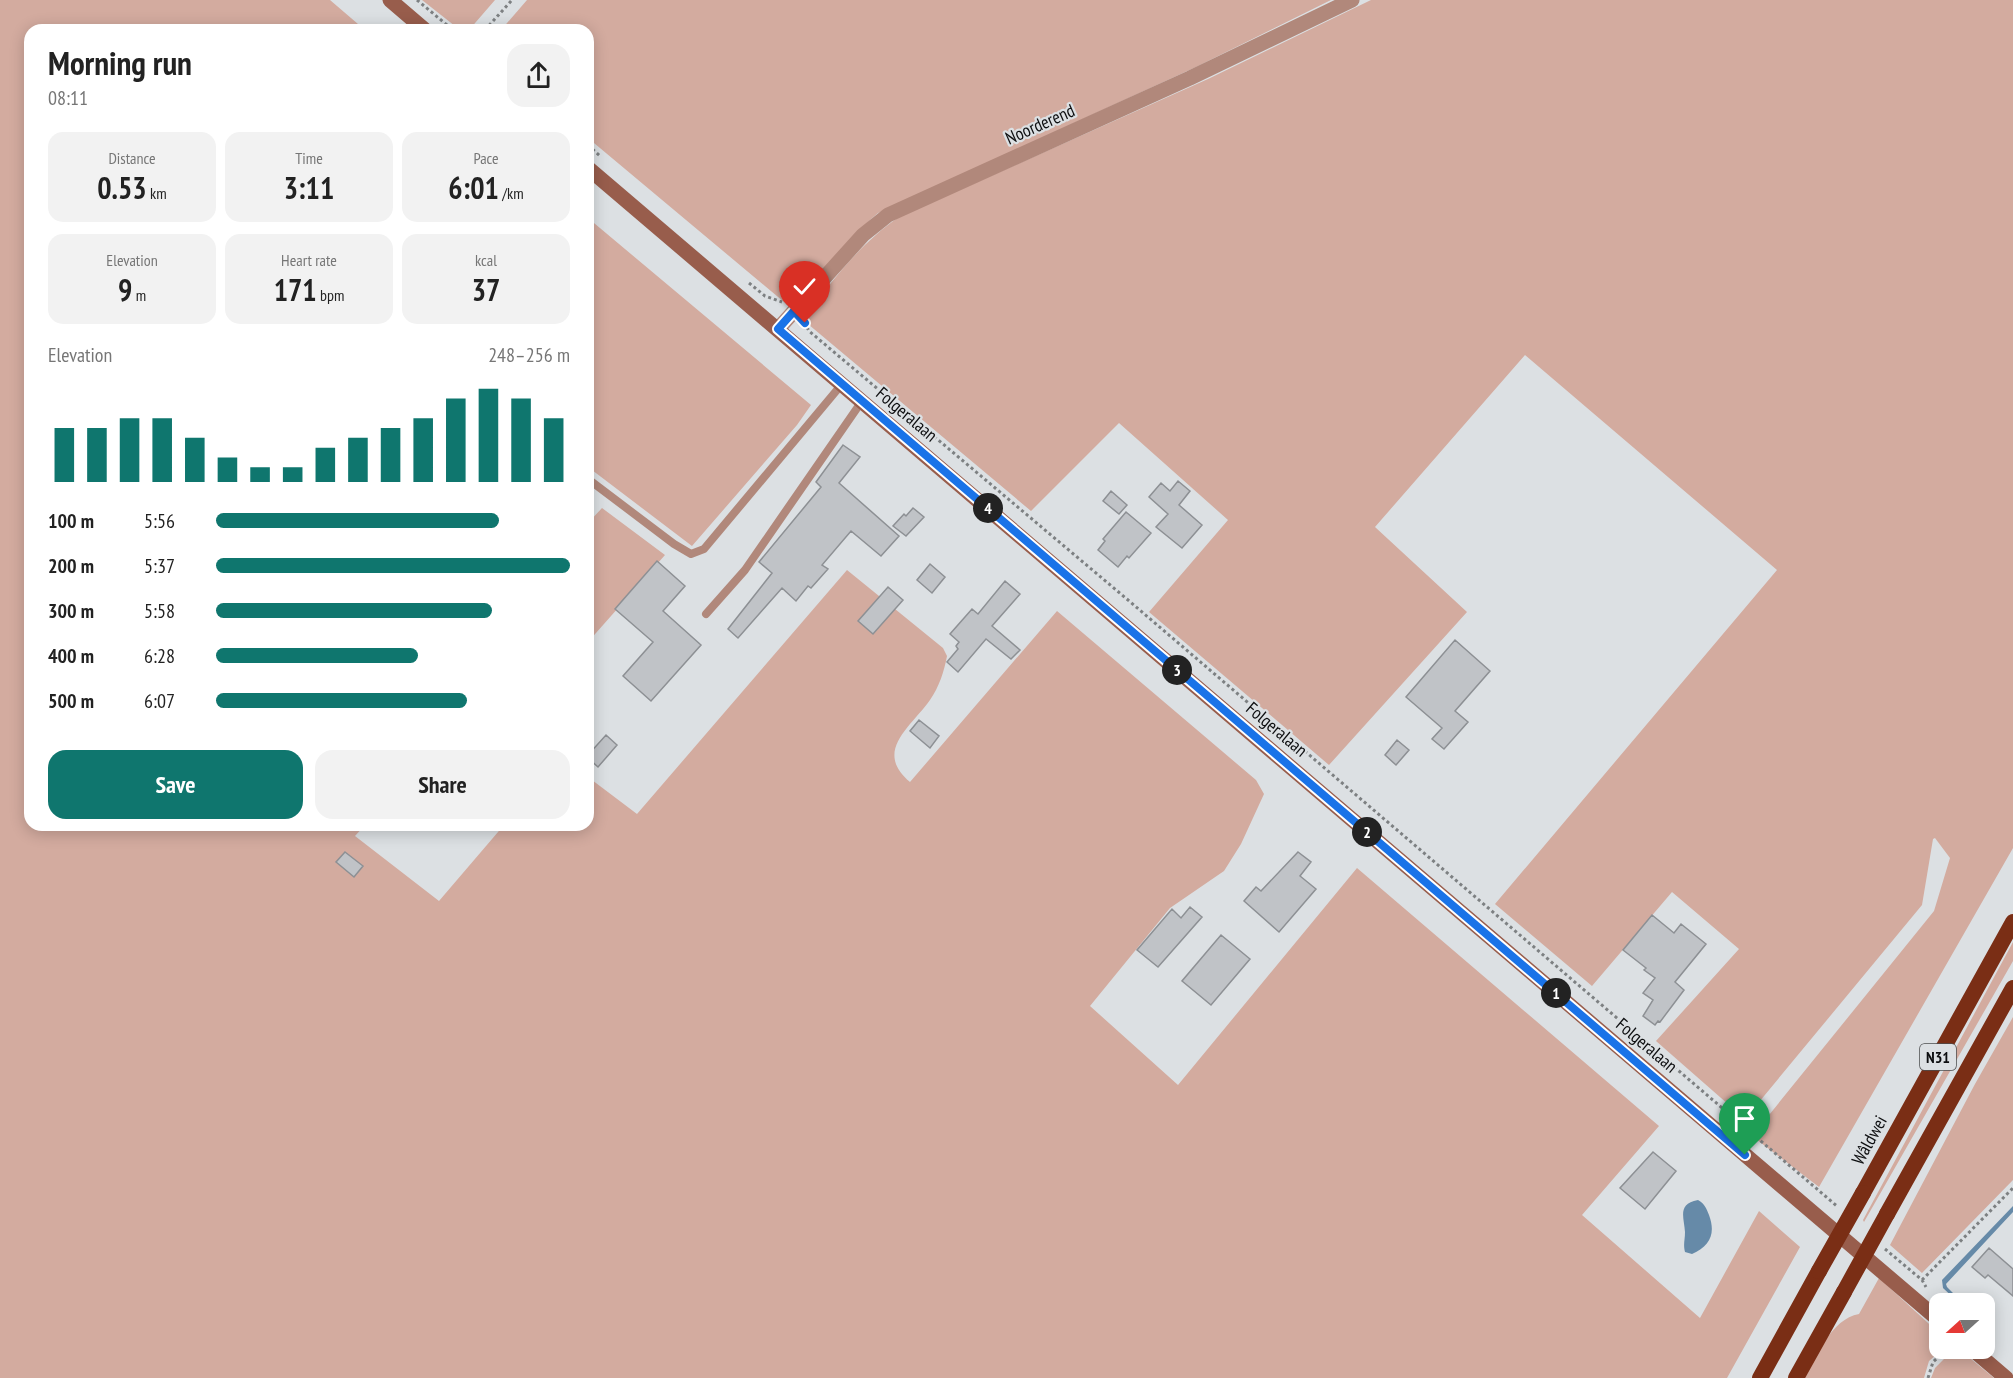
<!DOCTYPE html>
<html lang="en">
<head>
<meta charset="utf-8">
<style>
  :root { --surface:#fff; --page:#f2f2f2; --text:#222; --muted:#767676; --accent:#0f766e }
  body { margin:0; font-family:"PT Sans Narrow",sans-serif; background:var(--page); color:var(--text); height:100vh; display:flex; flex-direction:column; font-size:22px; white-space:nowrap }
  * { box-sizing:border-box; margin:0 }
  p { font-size:20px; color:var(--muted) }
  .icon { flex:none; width:33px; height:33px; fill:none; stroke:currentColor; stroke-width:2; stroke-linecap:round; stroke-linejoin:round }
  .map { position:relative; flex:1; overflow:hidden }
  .details { position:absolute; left:24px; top:24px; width:570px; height:807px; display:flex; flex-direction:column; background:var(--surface); border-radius:18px; box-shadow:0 3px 15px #0003 }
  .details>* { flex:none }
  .needle { width:39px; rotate:249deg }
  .controls { position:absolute; left:1929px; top:1293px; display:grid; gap:12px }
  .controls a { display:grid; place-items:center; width:66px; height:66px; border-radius:12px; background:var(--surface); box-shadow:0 3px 15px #0003; font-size:30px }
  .pin { position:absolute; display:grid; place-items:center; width:51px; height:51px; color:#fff; margin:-62px -26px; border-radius:50% 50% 50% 0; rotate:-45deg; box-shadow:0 0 6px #0007 }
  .pin .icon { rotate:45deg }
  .km { position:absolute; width:30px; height:30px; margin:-15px; border-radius:50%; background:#222; color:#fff; font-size:16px; line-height:30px; text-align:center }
  .round { display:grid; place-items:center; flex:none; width:63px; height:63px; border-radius:18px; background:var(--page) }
  .head { display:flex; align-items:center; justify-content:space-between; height:102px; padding:0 24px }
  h1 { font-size:33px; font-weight:700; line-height:45px }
  .stats { display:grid; grid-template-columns:repeat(3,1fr); gap:9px; height:102px; padding:6px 24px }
  .stats div { display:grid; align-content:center; border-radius:15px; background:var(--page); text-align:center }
  .stats b { font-size:30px; font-weight:700 }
  .stats small { font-size:16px; font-weight:400 }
  .stats p { font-size:16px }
  .chart { height:168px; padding:12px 24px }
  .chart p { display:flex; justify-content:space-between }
  .chart svg { width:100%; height:108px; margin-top:6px; stroke:var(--accent); stroke-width:6 }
  .action { display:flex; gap:12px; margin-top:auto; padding:12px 24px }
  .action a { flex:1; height:69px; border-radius:18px; background:var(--accent); color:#fff; font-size:24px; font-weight:700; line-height:69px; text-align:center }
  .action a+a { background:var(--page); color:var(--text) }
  ul { padding:0 24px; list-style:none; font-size:20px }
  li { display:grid; grid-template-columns:96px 72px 1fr; align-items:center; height:45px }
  li i { height:15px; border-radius:8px; background:var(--accent) }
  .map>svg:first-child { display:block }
  .green { fill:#d3ab9f }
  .water { fill:#668aa8 }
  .building { fill:#c0c3c7; stroke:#8d9094; stroke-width:1.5 }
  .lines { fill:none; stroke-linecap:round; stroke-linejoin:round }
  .path { stroke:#7d8082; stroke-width:3; stroke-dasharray:3 3; stroke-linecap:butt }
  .service { stroke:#b1887b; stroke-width:8 }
  .minor { stroke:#b1887b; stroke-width:15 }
  .secondary { stroke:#985d4c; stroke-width:15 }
  .trunk { stroke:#7a2e15; stroke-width:16 }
  .trunk-bridge { stroke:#7a2e15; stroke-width:16 }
  .route-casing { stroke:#fff; stroke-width:12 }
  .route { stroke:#1a73e8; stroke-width:8 }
  .labels { text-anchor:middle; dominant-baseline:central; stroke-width:4.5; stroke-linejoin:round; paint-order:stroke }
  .shield { fill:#dce0e3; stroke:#4b4d4f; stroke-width:1.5 }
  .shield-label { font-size:16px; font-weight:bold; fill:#0d0e10 }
  .street-label { font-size:18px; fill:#0d0e10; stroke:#dce0e3 }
</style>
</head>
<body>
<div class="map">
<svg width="2013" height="1378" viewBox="0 0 2013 1378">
  <rect width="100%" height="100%" fill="#dce0e3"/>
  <path class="green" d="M0,0H330L365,30H30V825H365L355,836L439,901L504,825H588V777L637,814L847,570L943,648L947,656C944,672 939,687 930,700C911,727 873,751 910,782L1057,611L1256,780L1264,794L1241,844L1224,871L1170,908L1090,1006L1178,1085L1357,868L1659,1126L1582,1215L1700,1318L1759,1211L1800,1247L1727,1378H0Z
    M422,0H495L469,30H460Z
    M527,0H1331L1196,67L878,213L871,219L790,307L588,138V30H501Z
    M1371,0H2013V848L1819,1187L1752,1136L1934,911L1950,858L1935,838L1933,839L1922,905L1745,1119L1656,1041L1739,949L1672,892L1592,986L1495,904L1777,570L1525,355L1375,527L1467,612L1329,765L1149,612L1228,520L1119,423L1031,511L802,319C831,283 860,243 899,217L1208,79Z
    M588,218L811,405L797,425L692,546L588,467Z
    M602,508L665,555L588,642V523Z
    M2013,942V961L1864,1222L1863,1220Z
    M2013,1017V1180L1922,1273L1890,1245L1975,1084Z
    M1879,1278L1939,1333L1940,1348L1943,1349L1929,1361L1924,1378H1804C1817,1356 1831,1319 1859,1314Z
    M1955,1348L1959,1349L1994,1378H1931L1935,1368Z"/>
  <path class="water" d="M1698,1200C1705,1204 1706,1208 1709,1215C1716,1234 1710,1246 1692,1254L1685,1252C1683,1244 1685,1240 1685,1232C1684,1217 1677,1204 1698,1200Z
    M2013,1206V1212L1946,1284L1947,1287L1961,1301L1959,1303L1943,1288L1942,1280Z"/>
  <path class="building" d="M843,445L860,457L839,483L899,536L881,556L851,531L822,565L828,569L811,588L808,586L796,601L782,588L738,638L728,629L772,573L759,562L821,487L816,482Z
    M1178,481L1190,491L1179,505L1202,525L1182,548L1156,527L1168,514L1149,497L1161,483L1170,491Z
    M1111,491L1127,505L1119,514L1103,501Z
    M913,508L924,517L906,536L893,526L904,514L906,516Z
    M1126,512L1151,533L1129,558L1127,556L1118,567L1098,550L1105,541L1103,539Z
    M657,561L685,586L663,611L701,645L651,701L623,676L653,642L615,609Z
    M930,564L945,577L932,593L917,580Z
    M1005,581L1020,594L992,626L1020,650L1011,659L986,639L958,672L947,662L958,649L956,646L959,642L950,634L972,609L978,614Z
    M888,587L903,600L873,634L858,621Z
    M1455,640L1490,671L1455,711L1468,722L1444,749L1432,739L1442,728L1406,697Z
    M919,720L939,736L930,748L910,731Z
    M606,735L617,745L598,767L588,758V755Z
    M1397,740L1409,750L1396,765L1385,755Z
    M345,852L363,866L354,877L336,862Z
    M1298,852L1311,862L1300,876L1316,889L1279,932L1244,901L1256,887L1261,891Z
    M1190,907L1202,917L1158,967L1137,950L1172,909L1181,918Z
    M1652,915L1674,933L1681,924L1706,944L1675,982L1684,990L1660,1022L1658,1021L1655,1025L1643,1016L1653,1000L1643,993L1655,978L1644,970L1646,968L1623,950Z
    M1221,935L1250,959L1211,1005L1182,981Z
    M1653,1152L1676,1171L1645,1209L1620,1188Z
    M1989,1248L2013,1269V1296L1988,1275L1985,1278L1972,1267Z"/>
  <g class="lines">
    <path class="path" d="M417,0L453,30
      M485,30L512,0
      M588,145L600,156
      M749,283L765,296L782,302
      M804,322L809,331L1128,600L1838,1207
      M1885,1249L1922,1280L1926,1287
      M1922,1280L2013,1188
      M1928,1378L1933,1362L1948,1348"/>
    <path class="service" d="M588,479L674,544L691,554L704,549L842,384
      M706,614L745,570L862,401"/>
    <path class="minor" d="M778,329L863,235L888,215L1190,78L1352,0"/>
    <path class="secondary" d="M390,0L425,30
      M588,168L1940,1321
      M1971,1348L2006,1378"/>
    <path class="trunk" d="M1863,1193L2013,922
      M1887,1214L2013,988
      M1760,1378L1819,1271
      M1796,1378L1844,1292"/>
    <path class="trunk-bridge" d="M1819,1271L1863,1193
      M1844,1292L1887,1214"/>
  </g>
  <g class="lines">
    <defs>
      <path id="route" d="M805,323L794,311L778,329L1745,1155"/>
    </defs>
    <use href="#route" class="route-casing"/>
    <use href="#route" class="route"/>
  </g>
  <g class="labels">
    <rect class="shield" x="1920" y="1044" width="36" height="26" rx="4.5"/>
    <g class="shield-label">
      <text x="1938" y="1057">N31</text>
    </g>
    <g class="street-label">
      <text transform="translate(1040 124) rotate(-24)">Noorderend</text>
      <text transform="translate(907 414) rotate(40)">Folgeralaan</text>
      <text transform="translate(1277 729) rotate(40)">Folgeralaan</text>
      <text transform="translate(1647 1045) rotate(40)">Folgeralaan</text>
      <text transform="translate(1869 1140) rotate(-61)">Wâldwei</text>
    </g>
  </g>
</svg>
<div class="controls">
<a><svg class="needle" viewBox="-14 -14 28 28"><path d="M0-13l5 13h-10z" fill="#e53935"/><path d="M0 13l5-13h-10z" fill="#767676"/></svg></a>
</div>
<div class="pin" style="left:1745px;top:1155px;background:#1e9e55"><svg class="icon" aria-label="arrive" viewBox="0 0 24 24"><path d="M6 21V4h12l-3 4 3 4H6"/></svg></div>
<div class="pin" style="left:805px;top:323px;background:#d93025"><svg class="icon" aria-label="check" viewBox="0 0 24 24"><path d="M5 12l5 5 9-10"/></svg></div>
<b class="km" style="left:1556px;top:993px">1</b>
<b class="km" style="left:1367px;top:832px">2</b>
<b class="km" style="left:1177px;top:670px">3</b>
<b class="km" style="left:988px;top:508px">4</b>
<section class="details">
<div class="head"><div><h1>Morning run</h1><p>08:11</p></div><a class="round"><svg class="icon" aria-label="share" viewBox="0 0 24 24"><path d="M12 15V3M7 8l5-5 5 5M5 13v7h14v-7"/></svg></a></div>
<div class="stats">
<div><p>Distance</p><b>0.53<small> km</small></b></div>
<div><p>Time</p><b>3:11</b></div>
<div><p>Pace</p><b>6:01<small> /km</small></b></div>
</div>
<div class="stats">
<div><p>Elevation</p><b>9<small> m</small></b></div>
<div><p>Heart rate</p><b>171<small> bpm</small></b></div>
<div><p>kcal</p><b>37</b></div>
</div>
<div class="chart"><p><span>Elevation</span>248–256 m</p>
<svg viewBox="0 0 160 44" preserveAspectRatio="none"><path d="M5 44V22M15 44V22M25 44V18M35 44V18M45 44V26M55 44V34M65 44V38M75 44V38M85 44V30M95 44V26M105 44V22M115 44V18M125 44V10M135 44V6M145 44V10M155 44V18"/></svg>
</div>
<ul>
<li><b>100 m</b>5:56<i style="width:80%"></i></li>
<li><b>200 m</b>5:37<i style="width:100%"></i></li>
<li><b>300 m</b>5:58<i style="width:78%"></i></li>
<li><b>400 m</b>6:28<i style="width:57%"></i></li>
<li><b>500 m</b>6:07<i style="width:71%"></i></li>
</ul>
<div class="action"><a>Save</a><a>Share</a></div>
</section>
</div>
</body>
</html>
